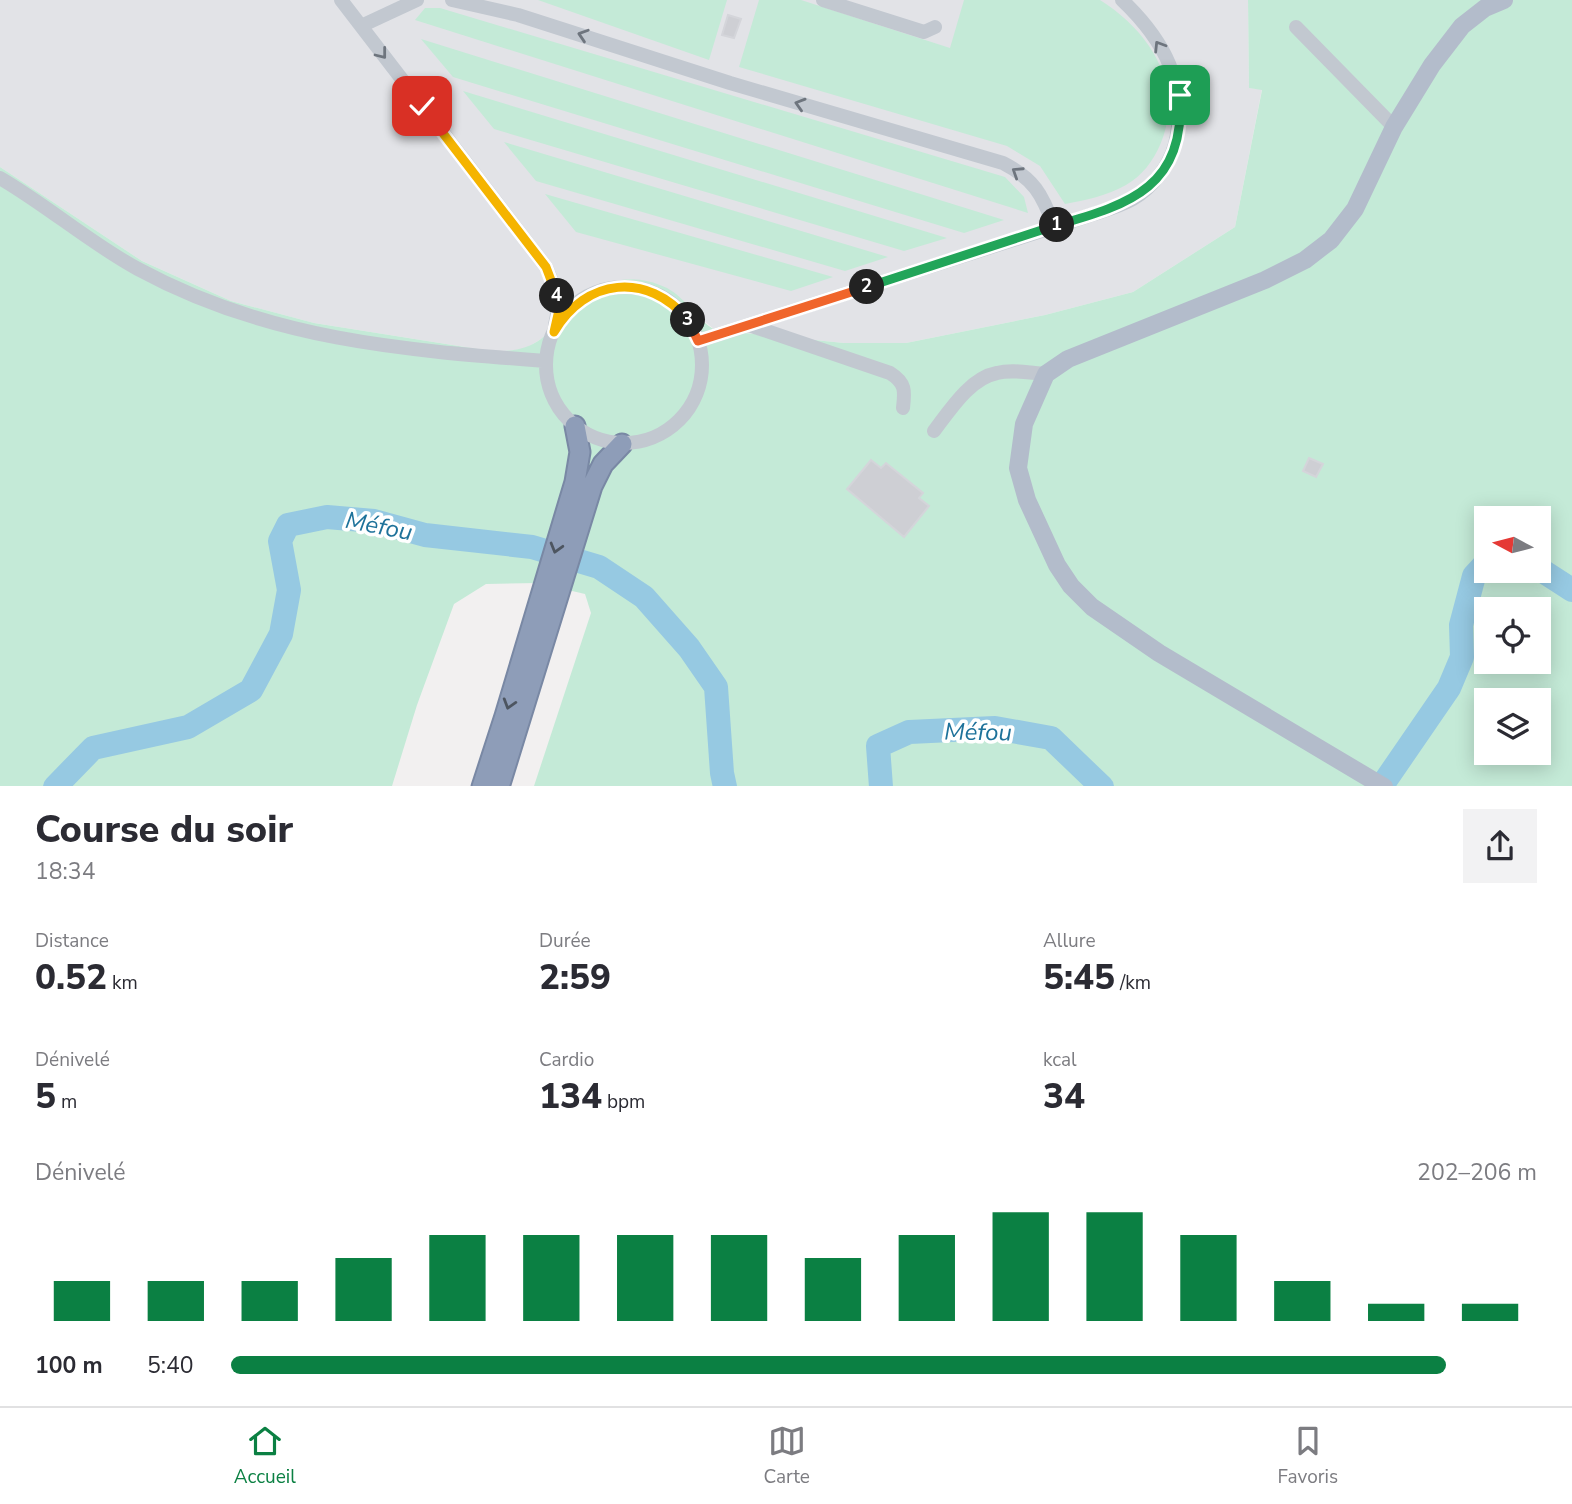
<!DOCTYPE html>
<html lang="fr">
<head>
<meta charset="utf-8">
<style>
  :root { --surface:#fff; --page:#f2f2f3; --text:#2b2b33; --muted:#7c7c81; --line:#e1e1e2; --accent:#0b8043 }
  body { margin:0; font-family:"Nunito Sans",sans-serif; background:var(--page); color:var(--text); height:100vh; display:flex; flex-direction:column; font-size:26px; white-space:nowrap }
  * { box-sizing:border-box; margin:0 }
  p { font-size:23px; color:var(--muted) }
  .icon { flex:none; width:38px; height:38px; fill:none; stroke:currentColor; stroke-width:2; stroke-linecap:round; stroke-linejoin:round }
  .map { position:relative; height:786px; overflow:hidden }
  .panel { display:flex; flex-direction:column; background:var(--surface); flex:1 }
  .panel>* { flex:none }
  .needle { width:46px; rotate:277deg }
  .buttons { position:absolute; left:1474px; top:506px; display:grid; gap:14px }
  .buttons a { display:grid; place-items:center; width:77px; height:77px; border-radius:0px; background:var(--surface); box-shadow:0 4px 18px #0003; font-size:35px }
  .pin { position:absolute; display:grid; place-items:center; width:60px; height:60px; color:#fff; margin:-30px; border-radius:14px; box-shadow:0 4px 10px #0006 }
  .km { position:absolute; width:35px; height:35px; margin:-18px; border-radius:50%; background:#222; color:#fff; font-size:19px; line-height:35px; text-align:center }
  .round { display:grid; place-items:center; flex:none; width:74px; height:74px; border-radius:0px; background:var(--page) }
  .headline { display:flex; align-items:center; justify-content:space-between; height:119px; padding:0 35px }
  h1 { font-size:38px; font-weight:800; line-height:52px }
  .metrics { display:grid; grid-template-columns:repeat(3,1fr); gap:10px; height:119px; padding:7px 35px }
  .metrics div { display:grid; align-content:center }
  .metrics b { font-size:35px; font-weight:800 }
  .metrics small { font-size:19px; font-weight:400 }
  .metrics p { font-size:19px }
  .chart { height:196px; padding:14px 35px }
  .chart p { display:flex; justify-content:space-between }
  .chart svg { width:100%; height:126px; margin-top:7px; stroke:var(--accent); stroke-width:6 }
  ul { padding:0 35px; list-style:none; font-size:23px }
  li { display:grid; grid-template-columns:112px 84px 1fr; align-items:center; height:52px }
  li i { height:18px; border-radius:9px; background:var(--accent) }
  .menu { display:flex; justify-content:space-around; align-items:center; height:98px; border-top:2px solid var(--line); background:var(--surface); font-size:19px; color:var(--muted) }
  .menu a { display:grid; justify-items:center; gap:4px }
  .menu .on { color:var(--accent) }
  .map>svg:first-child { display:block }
  .airport { fill:#e2e3e7 }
  .green { fill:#c4ead7; fill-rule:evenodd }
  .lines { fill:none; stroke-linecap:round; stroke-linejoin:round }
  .river { stroke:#96c9e2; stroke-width:24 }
  .building { fill:#cecfd4; stroke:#d4d5da; stroke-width:2 }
  .highway-casing { stroke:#7988a4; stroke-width:23 }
  .minor { stroke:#c2c8d0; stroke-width:14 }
  .major { stroke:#b3bccb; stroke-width:18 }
  .highway { stroke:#8e9db8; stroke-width:19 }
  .oneway { stroke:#6e757e }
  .oneway2 { stroke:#4d5560 }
  .split-1-casing { stroke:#fff; stroke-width:14 }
  .split-2-casing { stroke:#fff; stroke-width:14 }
  .split-3-casing { stroke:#fff; stroke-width:14 }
  .split-4-casing { stroke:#fff; stroke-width:14 }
  .split-5-casing { stroke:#fff; stroke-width:14 }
  .split-1 { stroke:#22a559; stroke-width:9 }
  .split-2 { stroke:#22a559; stroke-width:9 }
  .split-3 { stroke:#f0652b; stroke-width:9 }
  .split-4 { stroke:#f5b400; stroke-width:9 }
  .split-5 { stroke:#f5b400; stroke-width:9 }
  .labels { text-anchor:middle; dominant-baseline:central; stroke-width:7; stroke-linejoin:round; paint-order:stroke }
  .water-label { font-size:24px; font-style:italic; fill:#1e729a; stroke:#fff }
</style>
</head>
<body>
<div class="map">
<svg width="1572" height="787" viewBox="0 0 1572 787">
  <rect width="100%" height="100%" fill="#f2f0f0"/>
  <path class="airport" d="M0,0H1248L1249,88L1262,89L1235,227L1133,292L1045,315L906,343H844L715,330L665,288L630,279L598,286L584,293L556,319L543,338L526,348L507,352L490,351L314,323L231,301L142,261L0,167Z"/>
  <path class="green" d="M538,0H727L709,60Z
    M759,0H801L950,48L964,0H1100C1151,32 1185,86 1160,145C1153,161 1142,176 1126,185C1107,196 1085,200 1065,204L1040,166L1007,146L739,67Z
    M1248,0H1572V786H534L591,613L585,594L538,583L486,584L454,604L417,705L392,786L0,787V167L142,261L231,301L314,323L490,351C508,352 526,350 541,339C548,334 552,324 557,318C587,286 624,267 667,288C687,299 696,319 715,330L844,343H906L1045,315L1133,292L1235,227L1262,90L1249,88ZM1486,518H1538V570H1486ZM1486,609H1538V662H1486ZM1486,700H1538V752H1486Z
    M425,8H440L1005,177L1024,197L1028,213L415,20Z
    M421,39L1004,220L964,233L453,77Z
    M463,91L947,238L904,251L494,129Z
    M504,142L888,257L845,271L536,181Z
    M545,194L833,277L791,291L576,232Z"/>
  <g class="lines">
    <path class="river" d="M1538,568L1572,590
      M55,787L93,748L188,727L251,690L281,634L289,590L280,541L288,525L327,517L374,521L425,535L532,547L599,567L644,597L689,648L716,687L722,773L725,787
      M881,787L878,746L909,732L995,728L1051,738L1102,787
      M1381,787L1449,688L1462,657L1461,625L1474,576L1486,563"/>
  </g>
  <path class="building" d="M728,15L741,19L734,38L722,35Z
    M1309,458L1323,464L1316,477L1303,471Z
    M871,460L881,468L886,463L923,493L919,498L929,506L904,537L847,489Z"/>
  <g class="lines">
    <defs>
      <path id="highway" d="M482,787L505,716L575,482L580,452L575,426
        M499,787L592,486L603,464L622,444"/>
    </defs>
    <use href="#highway" class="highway-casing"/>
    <path class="minor" d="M341,0L546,267C555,288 561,303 555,325
      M452,0L518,15L730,83L1003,163C1034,179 1042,194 1054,226
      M823,0L924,32L935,27
      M361,26L417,0
      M1296,27L1394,127
      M0,178C48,206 90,243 138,269C269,340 401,350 546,361
      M546 365a78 78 0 1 1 156 0a78 78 0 1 1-156 0Z
      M749,325L890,373C906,383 905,391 903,408
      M698,341L1088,216C1103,211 1119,207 1133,199C1153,187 1169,166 1175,144C1189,85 1164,40 1122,0
      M934,431C950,410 970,378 997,373C1012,369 1030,373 1046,374"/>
    <path class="major" d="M1384,787L1159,653L1092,607L1071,586L1057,565L1027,500L1018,468L1024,424L1046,374L1068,359L1265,280L1305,260L1331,240L1355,209L1394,127L1432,65L1462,26L1485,8L1504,0"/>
    <use href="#highway" class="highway"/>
  </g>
  <defs><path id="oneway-chevron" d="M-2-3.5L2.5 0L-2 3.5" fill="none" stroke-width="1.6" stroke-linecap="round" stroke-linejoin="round" transform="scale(1.75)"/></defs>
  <g class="oneway">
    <use href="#oneway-chevron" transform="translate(583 35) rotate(-162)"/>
    <use href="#oneway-chevron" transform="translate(1159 46) rotate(-122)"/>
    <use href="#oneway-chevron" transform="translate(382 54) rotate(52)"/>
    <use href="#oneway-chevron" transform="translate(800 104) rotate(-163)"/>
    <use href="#oneway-chevron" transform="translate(1017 172) rotate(-147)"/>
  </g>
  <g class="oneway2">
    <use href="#oneway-chevron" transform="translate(556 548) rotate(106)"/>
    <use href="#oneway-chevron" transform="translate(509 704) rotate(107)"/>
  </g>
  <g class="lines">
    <defs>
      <path id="split-1" d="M1057,225C1132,204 1185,186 1180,95"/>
      <path id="split-2" d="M867,287L1057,225"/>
      <path id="split-3" d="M688,320L698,341L867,287"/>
      <path id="split-4" d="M557,296L559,310L554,332C585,278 648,271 688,320"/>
      <path id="split-5" d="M422,106L546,267L557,296"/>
    </defs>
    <use href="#split-1" class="split-1-casing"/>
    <use href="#split-2" class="split-2-casing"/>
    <use href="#split-3" class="split-3-casing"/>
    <use href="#split-4" class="split-4-casing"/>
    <use href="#split-5" class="split-5-casing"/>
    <use href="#split-1" class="split-1"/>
    <use href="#split-2" class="split-2"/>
    <use href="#split-3" class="split-3"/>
    <use href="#split-4" class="split-4"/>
    <use href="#split-5" class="split-5"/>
  </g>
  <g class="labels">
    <g class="water-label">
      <text transform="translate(379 526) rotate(11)">Méfou</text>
      <text transform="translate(978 732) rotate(1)">Méfou</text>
    </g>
  </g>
</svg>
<div class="buttons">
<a><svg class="needle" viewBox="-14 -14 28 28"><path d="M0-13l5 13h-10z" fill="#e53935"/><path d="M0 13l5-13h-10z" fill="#7c7c81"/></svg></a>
<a><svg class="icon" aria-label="locate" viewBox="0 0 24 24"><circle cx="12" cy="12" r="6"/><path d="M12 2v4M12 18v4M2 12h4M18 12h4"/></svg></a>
<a><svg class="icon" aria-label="layers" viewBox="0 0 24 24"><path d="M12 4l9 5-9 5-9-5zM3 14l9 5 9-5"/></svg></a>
</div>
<div class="pin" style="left:1180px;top:95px;background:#1e9e55"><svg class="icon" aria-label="arrive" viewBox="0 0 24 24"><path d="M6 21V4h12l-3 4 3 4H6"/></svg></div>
<div class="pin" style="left:422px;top:106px;background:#d93025"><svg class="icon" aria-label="check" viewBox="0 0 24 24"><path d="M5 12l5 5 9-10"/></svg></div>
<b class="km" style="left:1057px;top:225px">1</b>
<b class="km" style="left:867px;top:287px">2</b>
<b class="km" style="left:688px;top:320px">3</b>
<b class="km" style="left:557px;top:296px">4</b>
</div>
<section class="panel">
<div class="headline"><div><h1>Course du soir</h1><p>18:34</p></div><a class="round"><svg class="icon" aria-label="share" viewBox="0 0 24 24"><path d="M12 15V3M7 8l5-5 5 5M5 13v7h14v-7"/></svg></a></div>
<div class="metrics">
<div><p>Distance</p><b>0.52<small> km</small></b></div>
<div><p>Durée</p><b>2:59</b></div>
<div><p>Allure</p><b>5:45<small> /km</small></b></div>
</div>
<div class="metrics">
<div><p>Dénivelé</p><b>5<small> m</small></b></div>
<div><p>Cardio</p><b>134<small> bpm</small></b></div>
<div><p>kcal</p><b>34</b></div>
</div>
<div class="chart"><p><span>Dénivelé</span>202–206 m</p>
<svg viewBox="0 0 160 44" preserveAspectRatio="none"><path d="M5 44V30M15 44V30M25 44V30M35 44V22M45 44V14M55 44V14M65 44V14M75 44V14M85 44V22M95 44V14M105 44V6M115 44V6M125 44V14M135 44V30M145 44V38M155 44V38"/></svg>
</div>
<ul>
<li><b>100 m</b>5:40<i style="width:93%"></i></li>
</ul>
</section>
<nav class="menu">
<a class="on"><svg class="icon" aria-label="home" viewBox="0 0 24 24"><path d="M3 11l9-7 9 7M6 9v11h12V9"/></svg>Accueil</a>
<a><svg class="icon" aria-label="map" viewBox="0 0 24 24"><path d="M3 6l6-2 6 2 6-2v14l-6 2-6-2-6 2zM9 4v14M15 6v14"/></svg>Carte</a>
<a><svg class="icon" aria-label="saved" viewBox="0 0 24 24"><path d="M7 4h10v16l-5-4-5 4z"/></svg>Favoris</a>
</nav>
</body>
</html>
